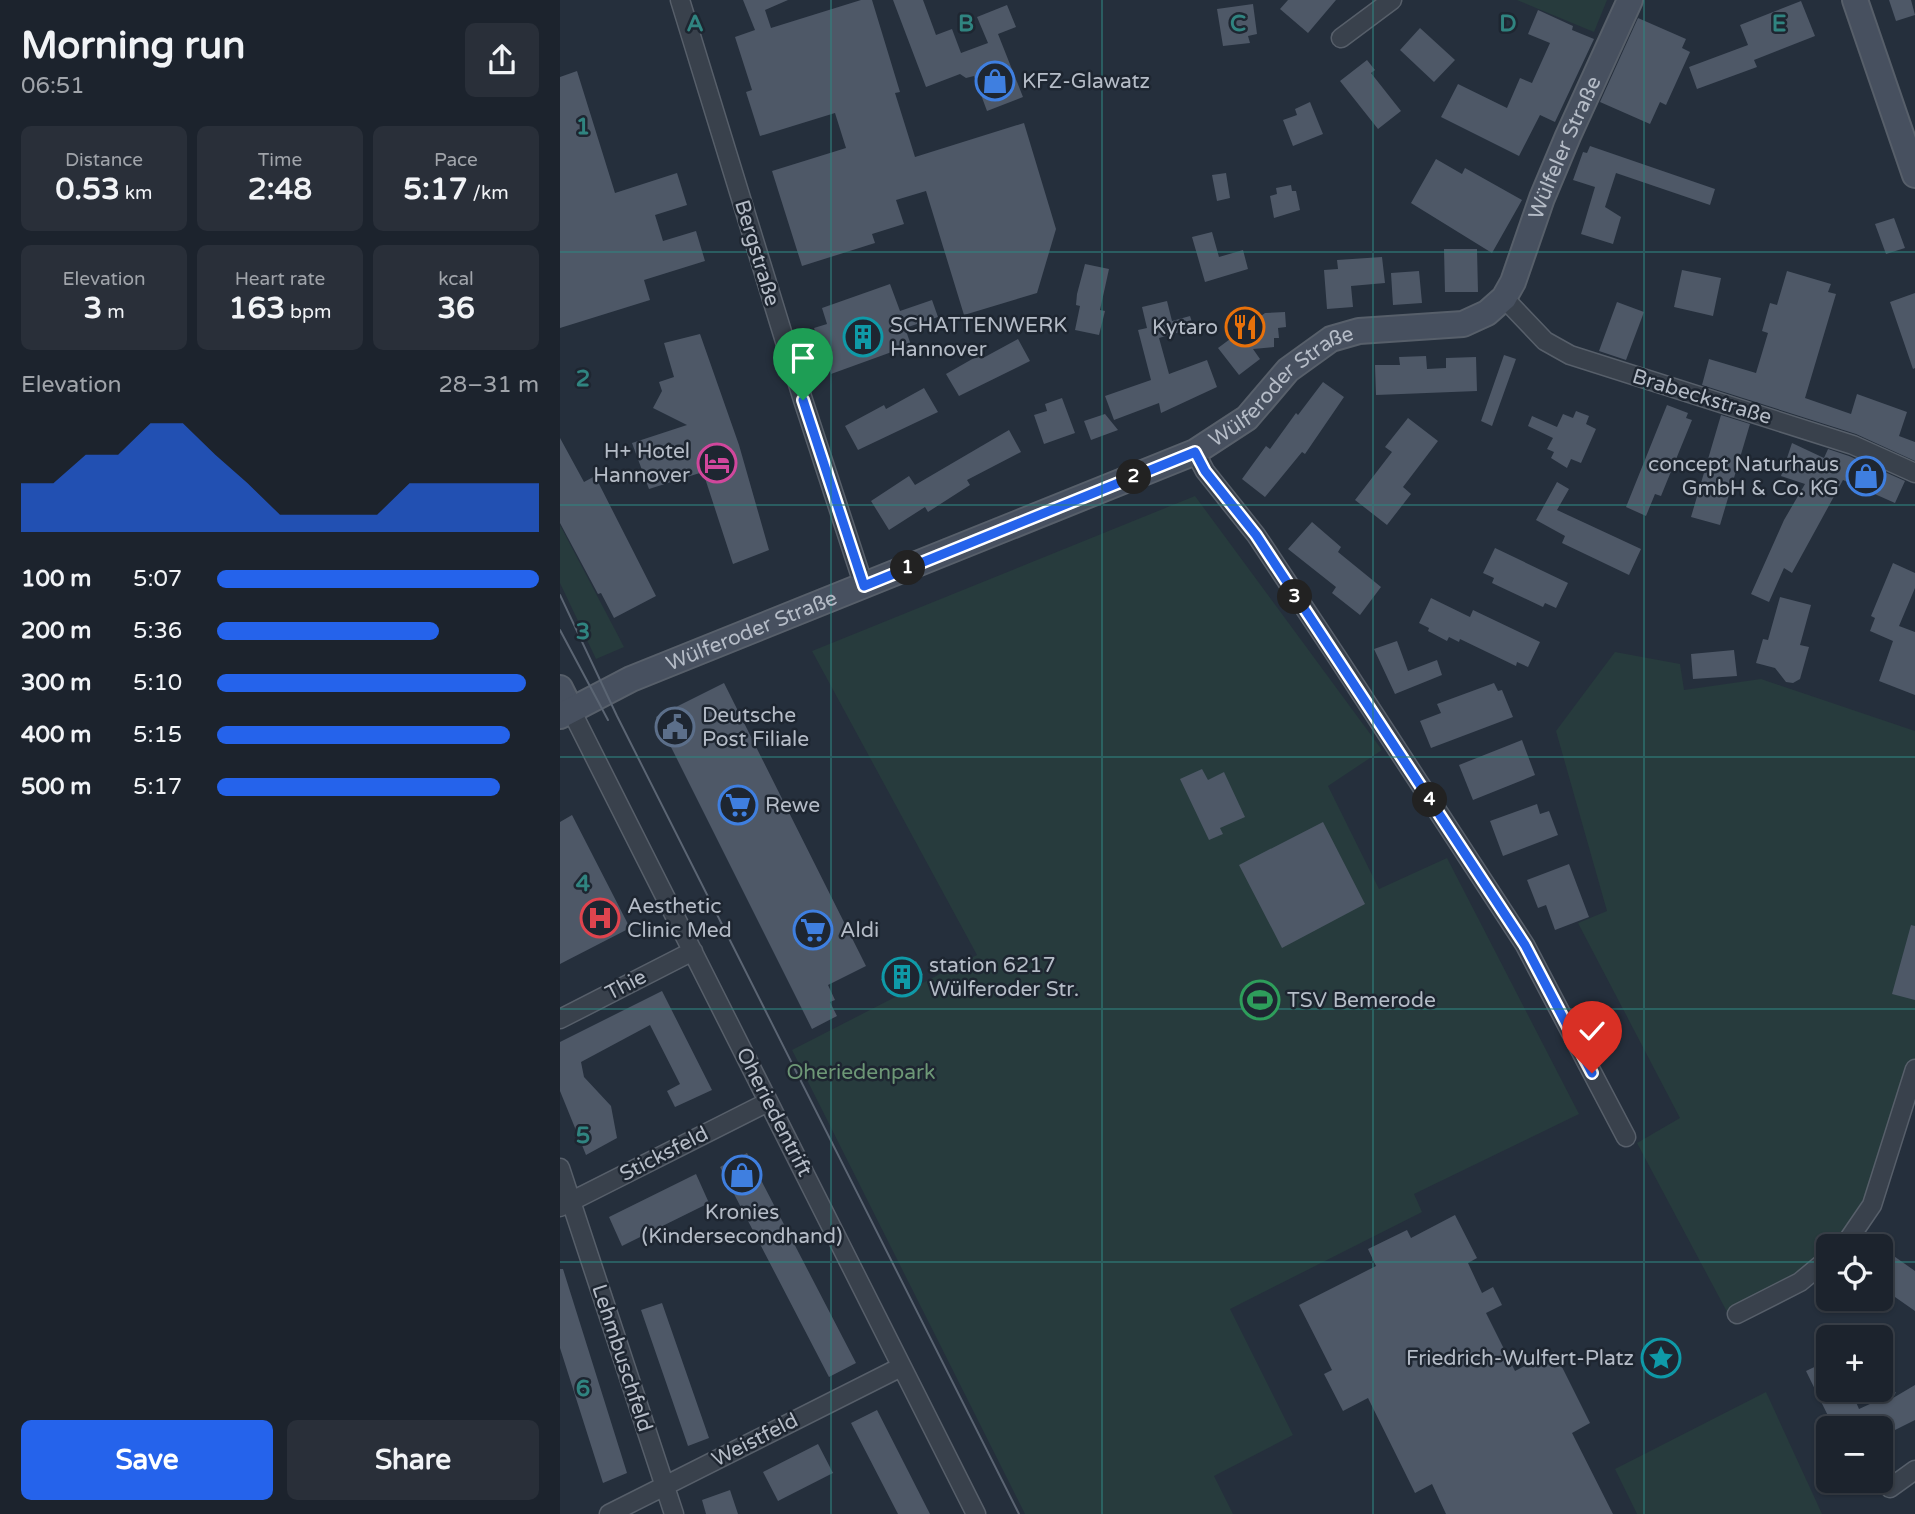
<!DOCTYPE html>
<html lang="en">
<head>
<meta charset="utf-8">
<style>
  :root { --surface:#1c232d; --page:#292f39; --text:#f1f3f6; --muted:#a0a4aa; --line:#3a4049; --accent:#2563eb }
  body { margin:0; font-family:"Varela Round",sans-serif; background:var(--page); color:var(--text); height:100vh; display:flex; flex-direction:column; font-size:26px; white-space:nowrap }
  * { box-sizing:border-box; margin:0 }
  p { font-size:23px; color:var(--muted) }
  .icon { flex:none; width:38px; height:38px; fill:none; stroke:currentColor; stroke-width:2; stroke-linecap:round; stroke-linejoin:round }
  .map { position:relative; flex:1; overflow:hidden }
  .drawer { display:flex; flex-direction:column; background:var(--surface); width:560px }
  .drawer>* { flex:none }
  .buttons { position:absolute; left:1256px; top:1234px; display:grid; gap:14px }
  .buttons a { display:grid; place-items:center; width:77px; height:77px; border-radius:10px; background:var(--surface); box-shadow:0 2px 5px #0004,0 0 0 2px var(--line); font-size:35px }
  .pin { position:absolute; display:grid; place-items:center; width:60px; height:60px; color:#fff; margin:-72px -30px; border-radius:50% 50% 50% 0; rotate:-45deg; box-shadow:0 0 7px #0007 }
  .pin .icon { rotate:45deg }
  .km { position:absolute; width:35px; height:35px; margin:-18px; border-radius:50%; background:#222; color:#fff; font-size:19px; line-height:35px; text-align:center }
  .round { display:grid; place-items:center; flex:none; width:74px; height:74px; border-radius:10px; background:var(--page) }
  .summary { display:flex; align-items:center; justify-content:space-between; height:119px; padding:0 21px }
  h1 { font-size:38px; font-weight:700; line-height:52px }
  .stats { display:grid; grid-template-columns:repeat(3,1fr); gap:10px; height:119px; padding:7px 21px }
  .stats div { display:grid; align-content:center; border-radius:10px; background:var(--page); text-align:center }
  .stats b { font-size:30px; font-weight:700 }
  .stats small { font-size:19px; font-weight:400 }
  .stats p { font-size:19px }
  .chart { height:196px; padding:14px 21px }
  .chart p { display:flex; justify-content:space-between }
  .chart svg { width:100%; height:126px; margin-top:7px; fill:var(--accent); opacity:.7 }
  .primary-button { display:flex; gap:14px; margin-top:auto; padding:14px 21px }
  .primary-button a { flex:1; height:80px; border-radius:10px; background:var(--accent); color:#fff; font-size:28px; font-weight:700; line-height:80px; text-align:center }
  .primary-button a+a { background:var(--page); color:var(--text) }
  ul { padding:0 21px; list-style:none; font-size:23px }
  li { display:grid; grid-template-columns:112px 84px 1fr; align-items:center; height:52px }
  li i { height:18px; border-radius:9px; background:var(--accent) }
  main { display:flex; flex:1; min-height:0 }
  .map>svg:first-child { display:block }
  .green { fill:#273b3d }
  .building { fill:#4e5867 }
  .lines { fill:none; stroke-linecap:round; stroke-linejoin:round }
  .minor-casing { stroke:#575f6a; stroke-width:21 }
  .secondary-casing { stroke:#575f6a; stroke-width:28 }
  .minor { stroke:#39414c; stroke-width:18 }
  .secondary { stroke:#47505f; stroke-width:24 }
  .tram { stroke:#5b6573; stroke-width:2 }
  .route-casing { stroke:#fff; stroke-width:14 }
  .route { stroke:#2563eb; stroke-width:9 }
  .grid { fill:none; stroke:#308480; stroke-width:2; stroke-opacity:0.55 }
  .labels { text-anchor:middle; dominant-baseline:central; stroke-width:5; stroke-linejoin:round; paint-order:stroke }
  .poi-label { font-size:21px; fill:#b5bcc7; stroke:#1e2631; text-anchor:start }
  .street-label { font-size:21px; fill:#b5bcc7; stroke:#1e2631 }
  .park-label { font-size:21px; fill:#6d9776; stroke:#1e2631 }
  .grid-label { font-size:23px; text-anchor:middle; font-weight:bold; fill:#308480; stroke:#1e2631; stroke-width:5; stroke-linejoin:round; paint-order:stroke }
</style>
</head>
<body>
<main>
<section class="drawer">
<div class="summary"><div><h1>Morning run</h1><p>06:51</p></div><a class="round"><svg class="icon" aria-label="share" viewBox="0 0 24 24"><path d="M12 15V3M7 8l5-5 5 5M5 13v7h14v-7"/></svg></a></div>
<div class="stats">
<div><p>Distance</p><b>0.53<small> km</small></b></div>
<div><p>Time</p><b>2:48</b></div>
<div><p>Pace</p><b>5:17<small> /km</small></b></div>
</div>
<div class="stats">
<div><p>Elevation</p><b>3<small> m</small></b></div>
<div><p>Heart rate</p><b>163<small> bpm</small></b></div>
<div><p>kcal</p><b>36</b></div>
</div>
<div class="chart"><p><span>Elevation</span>28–31 m</p>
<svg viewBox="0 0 160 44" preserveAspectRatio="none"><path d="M0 44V27L10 27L20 17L30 17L40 6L50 6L60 17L70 27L80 38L90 38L100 38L110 38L120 27L130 27L140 27L150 27L160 27V44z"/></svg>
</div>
<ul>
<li><b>100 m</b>5:07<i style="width:100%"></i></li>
<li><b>200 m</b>5:36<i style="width:69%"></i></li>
<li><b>300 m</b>5:10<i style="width:96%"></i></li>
<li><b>400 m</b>5:15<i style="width:91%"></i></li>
<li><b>500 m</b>5:17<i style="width:88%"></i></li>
</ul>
<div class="primary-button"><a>Save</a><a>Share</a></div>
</section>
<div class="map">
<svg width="1355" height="1514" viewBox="0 0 1355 1514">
  <rect width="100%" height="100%" fill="#252f3c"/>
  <path class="green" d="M957,0H1047L1034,32Z
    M635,496L822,750L768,786L819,889L887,858L1019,1114L854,1194L862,1212L670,1309L733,1435L654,1476L673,1514H465L232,1050L417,955L252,651Z
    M0,525L64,647L36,659L0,583Z
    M1055,652L1120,664L1124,690L1201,679L1355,731V1090L1319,1206L1293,1246H1269V1269L1244,1291L1174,1325L1077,1143L1120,1118L1018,923L1047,911L996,731Z
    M1206,1392L1262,1514H1077L1055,1469Z"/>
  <path class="building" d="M183,0H228L205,10L211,28L301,0H312L340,92L335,93L355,157L464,123L496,229L477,293L404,315L366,191L336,200L344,224L312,234L315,243L242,266L212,171L286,148L275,113L200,136L186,92L192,90L175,37L195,30Z
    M333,0H363L376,35L392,29L401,53L428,43L417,17L447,5L456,27L438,34L463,97L427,111L414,76L406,78L400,74L366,87Z
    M728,0H776L748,33L720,9Z
    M1329,0H1351L1355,15L1336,21Z
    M1241,1L1255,36L1194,60L1197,67L1137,89L1129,67L1188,45L1180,25Z
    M693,4L697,34L688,36L690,43L663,46L657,9Z
    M978,10L1013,26L1012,30L1034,39L995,122L980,115L959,156L881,117L898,84L947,108L960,78L972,83L990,43L968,34Z
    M1078,18L1126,39L1122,48L1130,52L1106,105L1100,102L1090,124L1040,102Z
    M860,28L895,60L874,82L840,50Z
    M807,60L815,70L811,73L841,111L818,129L780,81Z
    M17,71L55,193L117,173L127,205L95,215L103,241L136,231L145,261L84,280L90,300L0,328V77Z
    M750,102L763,134L733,146L723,120L737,115L735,109Z
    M1030,146L1155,189L1150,205L1056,173L1045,207L1061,217L1053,244L1021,234L1035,187L1013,180L1023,152L1027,153Z
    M876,159L902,174L905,168L962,200L932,253L851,203Z
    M666,173L670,198L657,201L652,175Z
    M731,185L732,191H736L740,210L714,218L710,196L717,194L716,188Z
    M1334,218L1345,248L1326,254L1315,224Z
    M652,232L659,257L683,250L688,269L645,282L632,237Z
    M884,249H917L918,292H885Z
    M822,257L825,283L791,286L793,307L767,309L764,270L778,269L777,260Z
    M525,264L549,269L540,310L545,311L539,335L515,330L520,306L516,305L517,294Z
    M1122,270L1161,278L1153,316L1114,307Z
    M859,271L862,303L833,305L831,273Z
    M1227,271L1271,284L1268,292L1276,294L1245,398L1291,414L1297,394L1347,412L1339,436L1355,442V461L1296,434L1142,385L1149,359L1196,373L1208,333L1202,331L1210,303L1217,305Z
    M330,284L340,311L372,300L378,317L345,328L351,345L271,374L254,328L267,324L262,308Z
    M1355,293V368L1353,369L1330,302Z
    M607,301L612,321L630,316L634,328L599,338L609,374L647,360L657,387L601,413L599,403L554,420L545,396L591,380L578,330L587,328L582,307Z
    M1057,302L1084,312L1066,360L1039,351Z
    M725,312L726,327L718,328L719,338H714V347L693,349L700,359L679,375L658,348L705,313Z
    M140,334L179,445L209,550L173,564L143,472L89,489L72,443L127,425L93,408L102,391L99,382L114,377L104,343Z
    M458,339L470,361L399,396L386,374L421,354L423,358Z
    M944,355L956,359L932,426L921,421Z
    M866,356L867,369L886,368V358L916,357L917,391L816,395L815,365H840L839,357Z
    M763,382L784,397L745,454L742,452L705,497L682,479L706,446L710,449L736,413L738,415Z
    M364,388L378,412L298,450L285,426L324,405L326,409Z
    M502,398L515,433L484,444L474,415L487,411L485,404Z
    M1107,405L1128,413L1126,418L1132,420L1101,496L1095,494L1086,516L1066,507Z
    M1016,411L1029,416L1026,424L1036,429L1021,463L1011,459L1007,468L991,458L994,452L987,449L993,438L968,426L972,416L997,427L1003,414L1013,418Z
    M545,414L558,430L531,440L524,421Z
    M1161,415L1190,424L1160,525L1131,517Z
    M848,418L878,441L843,487L851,494L827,525L795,500L832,452L825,447Z
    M449,430L461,452L407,480L410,485L368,512L365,507L329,530L311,501L349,476L355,485Z
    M0,438L24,482L35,476L96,596L54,618L41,593L38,594L0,523Z
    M1232,443L1264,458L1268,449L1289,456L1345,481L1335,503L1283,480L1232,573L1224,568L1209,602L1191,594L1224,520L1245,484L1221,476Z
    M997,482L1009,489L997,510L1081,549L1069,575L1002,543L1005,536L976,520Z
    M752,522L781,547L778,552L821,587L800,615L772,593L776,587L728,549Z
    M935,548L1008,583L996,608L985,603L983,607L932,583L934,578L923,573Z
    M1333,563L1355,573V588L1339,626L1355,632V695L1319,681L1333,641L1310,631L1315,618L1311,616Z
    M1220,597L1251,605L1240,645L1249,647L1240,679L1233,683L1226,682L1215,668L1196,663L1203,639L1208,640Z
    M871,598L910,617L913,610L980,642L968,667L957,662L956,666L900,639L899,642L889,637L887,641L868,631L869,628L859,623Z
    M837,641L848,671L877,660L882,675L835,694L814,649Z
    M1174,650L1177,676L1133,679L1131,654Z
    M164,683L306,966L268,985L275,1000L270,1002L277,1016L252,1029L96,717Z
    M934,683L938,691L942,690L953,717L871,748L860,721L881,713L877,704Z
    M962,740L975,775L913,800L899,765Z
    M642,769L648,780L664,772L685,817L660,828L663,834L649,840L620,779Z
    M977,804L980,814L989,811L998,835L943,856L930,821Z
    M12,815L70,928L0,964V822Z
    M763,822L805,904L722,948L679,865Z
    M1009,864L1029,917L995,930L986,905L978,908L967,880Z
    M1351,925L1355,926V1000L1332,994Z
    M356,961L363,975L328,993L321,979Z
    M102,991L152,1090L115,1107L107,1091L120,1084L90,1025L21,1062L24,1077L51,1106L57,1138L26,1155L0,1091V1042Z
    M187,1153L296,1363L269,1377L160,1167Z
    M136,1174L149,1203L62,1246L49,1217Z
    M895,1215L917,1258L908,1263L922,1293L933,1287L942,1305L926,1313L955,1371L994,1351L1030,1423L1012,1433L1053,1514H886L872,1484L855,1493L808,1398L783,1411L764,1374L772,1370L739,1305L816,1266L808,1249L847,1230L851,1238Z
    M1321,1247L1355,1271V1311L1335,1297L1333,1300L1321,1292Z
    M0,1269H3L67,1473L43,1483L0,1348Z
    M102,1303L149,1438L128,1446L81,1310Z
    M1269,1360V1390L1292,1393L1299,1409L1336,1392L1333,1398L1355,1385V1420L1321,1437V1428H1274L1246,1371Z
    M317,1410L370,1514H338L291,1423Z
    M258,1444L273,1473L218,1501L203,1472Z
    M170,1490L178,1514H146L142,1500Z"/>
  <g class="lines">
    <defs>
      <path id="minor" d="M120,0L243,400L304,586
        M781,38L832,0
        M944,298L985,341L1010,355L1293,445L1355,473
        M635,452L645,471L696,535L777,657L965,945L1066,1137
        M11,710L416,1514
        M0,1019L133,951
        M0,1168L114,1514
        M0,1207L208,1102
        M1284,1246L1312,1205L1355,1069
        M1177,1314L1240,1282L1269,1258
        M1330,1488L1355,1470
        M49,1514L341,1367"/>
      <g id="secondary">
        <path d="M1295,0L1355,175"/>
        <path d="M0,688L11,710"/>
        <path id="s1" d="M0,716L71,679L635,452L687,418L728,370L771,339L799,331L903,324L927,313L944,298L953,282L982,198L1008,136L1070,0"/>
      </g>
    </defs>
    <use href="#minor" class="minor-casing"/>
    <use href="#secondary" class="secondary-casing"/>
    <use href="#minor" class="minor"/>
    <use href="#secondary" class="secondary"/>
    <path class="tram" d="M0,595L57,716L459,1514
      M0,630L48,720"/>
  </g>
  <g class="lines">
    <defs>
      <path id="route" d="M243,400L304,586L635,452L645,471L696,535L965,945L1032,1073"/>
    </defs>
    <use href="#route" class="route-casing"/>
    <use href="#route" class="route"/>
  </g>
  <path class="grid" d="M271,0V1514M542,0V1514M813,0V1514M1084,0V1514M0,252H1355M0,505H1355M0,757H1355M0,1009H1355M0,1262H1269M1321,1262H1355"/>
  <defs>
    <symbol id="shop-ring" viewBox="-11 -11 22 22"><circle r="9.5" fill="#1e2631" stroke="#3f7fe0" stroke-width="1.5"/><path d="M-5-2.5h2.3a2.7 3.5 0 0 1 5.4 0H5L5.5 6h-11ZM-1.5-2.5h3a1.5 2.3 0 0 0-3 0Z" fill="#3f7fe0"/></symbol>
    <symbol id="restaurant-ring" viewBox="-11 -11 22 22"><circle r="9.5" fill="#1e2631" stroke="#e8710a" stroke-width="1.5"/><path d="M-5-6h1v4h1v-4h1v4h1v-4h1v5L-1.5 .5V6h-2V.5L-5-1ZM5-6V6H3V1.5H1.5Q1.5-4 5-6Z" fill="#e8710a"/></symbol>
    <symbol id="building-ring" viewBox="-11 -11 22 22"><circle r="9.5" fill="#1e2631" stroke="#0f9aa8" stroke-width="1.5"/><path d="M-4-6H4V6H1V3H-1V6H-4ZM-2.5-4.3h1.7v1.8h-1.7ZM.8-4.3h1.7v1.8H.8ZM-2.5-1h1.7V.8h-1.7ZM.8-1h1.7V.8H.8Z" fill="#0f9aa8"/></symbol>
    <symbol id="hotel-ring" viewBox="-11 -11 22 22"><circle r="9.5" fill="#1e2631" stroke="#d1479c" stroke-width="1.5"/><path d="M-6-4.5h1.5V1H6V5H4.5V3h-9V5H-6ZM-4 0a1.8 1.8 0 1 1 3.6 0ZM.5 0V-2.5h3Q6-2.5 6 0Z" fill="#d1479c"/></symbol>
    <symbol id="civic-ring" viewBox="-11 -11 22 22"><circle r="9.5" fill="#1e2631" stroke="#5c6f8a" stroke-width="1.5"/><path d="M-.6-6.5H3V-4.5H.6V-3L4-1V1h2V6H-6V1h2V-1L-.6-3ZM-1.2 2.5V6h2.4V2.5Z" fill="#5c6f8a"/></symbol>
    <symbol id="supermarket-ring" viewBox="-11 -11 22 22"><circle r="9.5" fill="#1e2631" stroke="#3f7fe0" stroke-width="1.5"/><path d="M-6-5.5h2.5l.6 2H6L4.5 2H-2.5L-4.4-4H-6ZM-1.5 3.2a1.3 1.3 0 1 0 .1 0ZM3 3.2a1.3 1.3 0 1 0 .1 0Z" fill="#3f7fe0"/></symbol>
    <symbol id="hospital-ring" viewBox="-11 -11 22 22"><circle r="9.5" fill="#1e2631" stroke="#e0444e" stroke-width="1.5"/><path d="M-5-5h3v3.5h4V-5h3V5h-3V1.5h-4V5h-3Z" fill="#e0444e"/></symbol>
    <symbol id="stadium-ring" viewBox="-11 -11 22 22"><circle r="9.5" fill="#1e2631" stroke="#2e9e5b" stroke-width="1.5"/><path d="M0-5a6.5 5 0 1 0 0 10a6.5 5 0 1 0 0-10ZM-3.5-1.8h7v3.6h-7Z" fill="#2e9e5b"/></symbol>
    <symbol id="sight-ring" viewBox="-11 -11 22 22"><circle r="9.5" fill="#1e2631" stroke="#0f9aa8" stroke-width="1.5"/><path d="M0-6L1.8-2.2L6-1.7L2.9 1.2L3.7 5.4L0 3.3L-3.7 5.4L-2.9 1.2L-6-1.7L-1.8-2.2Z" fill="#0f9aa8"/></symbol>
  </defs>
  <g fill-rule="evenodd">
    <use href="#shop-ring" x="413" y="59" width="44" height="44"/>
    <use href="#restaurant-ring" x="663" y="305" width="44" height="44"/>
    <use href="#building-ring" x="281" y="315" width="44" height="44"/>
    <use href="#hotel-ring" x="135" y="441" width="44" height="44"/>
    <use href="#shop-ring" x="1284" y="454" width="44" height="44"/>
    <use href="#civic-ring" x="93" y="705" width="44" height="44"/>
    <use href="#supermarket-ring" x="156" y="783" width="44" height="44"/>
    <use href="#hospital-ring" x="18" y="896" width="44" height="44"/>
    <use href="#supermarket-ring" x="231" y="908" width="44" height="44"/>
    <use href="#building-ring" x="320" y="955" width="44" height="44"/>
    <use href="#stadium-ring" x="678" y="978" width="44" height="44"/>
    <use href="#shop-ring" x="160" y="1153" width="44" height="44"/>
    <use href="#sight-ring" x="1079" y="1336" width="44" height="44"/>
  </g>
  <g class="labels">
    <g class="poi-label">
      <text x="462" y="81">KFZ-Glawatz</text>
      <text x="330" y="325">SCHATTENWERK<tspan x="330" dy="24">Hannover</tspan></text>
      <text x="658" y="327" text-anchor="end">Kytaro</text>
      <text x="130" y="451" text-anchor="end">H+ Hotel<tspan x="130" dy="24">Hannover</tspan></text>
      <text x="1279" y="464" text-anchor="end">concept Naturhaus<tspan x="1279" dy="24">GmbH &amp; Co. KG</tspan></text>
      <text x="142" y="715">Deutsche<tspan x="142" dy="24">Post Filiale</tspan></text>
      <text x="205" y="805">Rewe</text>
      <text x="67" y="906">Aesthetic<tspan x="67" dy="24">Clinic Med</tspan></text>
      <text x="280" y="930">Aldi</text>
      <text x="369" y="965">station 6217<tspan x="369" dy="24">Wülferoder Str.</tspan></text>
      <text x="727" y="1000">TSV Bemerode</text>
      <text x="182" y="1212" text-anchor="middle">Kronies<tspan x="182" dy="24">(Kindersecondhand)</tspan></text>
      <text x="1074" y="1358" text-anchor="end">Friedrich-Wulfert-Platz</text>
    </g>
    <g class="street-label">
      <text stroke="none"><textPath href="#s1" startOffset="1211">Wülfeler Straße</textPath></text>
      <text transform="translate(197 253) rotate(73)">Bergstraße</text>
      <text stroke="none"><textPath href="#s1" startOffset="798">Wülferoder Straße</textPath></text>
      <text transform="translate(1142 397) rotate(17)">Brabeckstraße</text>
      <text stroke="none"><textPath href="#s1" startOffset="210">Wülferoder Straße</textPath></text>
      <text transform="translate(66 985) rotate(-27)">Thie</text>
      <text transform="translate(214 1112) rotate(63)">Oheriedentrift</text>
      <text transform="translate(104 1154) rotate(-27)">Sticksfeld</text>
      <text transform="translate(62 1358) rotate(72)">Lehmbuschfeld</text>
      <text transform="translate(195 1440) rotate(-27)">Weistfeld</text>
    </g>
    <g class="park-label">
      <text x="301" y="1072">Oheriedenpark</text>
    </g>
  </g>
  <g class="grid-label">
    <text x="135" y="31">A</text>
    <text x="406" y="31">B</text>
    <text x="678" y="31">C</text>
    <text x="948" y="31">D</text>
    <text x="1219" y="31">E</text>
    <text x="23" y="134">1</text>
    <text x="23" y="386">2</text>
    <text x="23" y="639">3</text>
    <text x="23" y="891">4</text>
    <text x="23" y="1143">5</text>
    <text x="23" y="1396">6</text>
  </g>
</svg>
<div class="buttons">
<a><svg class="icon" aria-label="locate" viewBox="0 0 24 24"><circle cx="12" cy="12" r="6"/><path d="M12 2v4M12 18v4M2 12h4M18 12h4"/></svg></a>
<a>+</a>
<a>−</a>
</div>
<div class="pin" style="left:243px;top:400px;background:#1e9e55"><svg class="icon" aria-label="arrive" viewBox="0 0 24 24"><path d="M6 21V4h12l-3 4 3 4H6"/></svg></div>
<div class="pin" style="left:1032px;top:1073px;background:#d93025"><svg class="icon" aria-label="check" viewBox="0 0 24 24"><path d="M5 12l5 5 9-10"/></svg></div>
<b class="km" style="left:348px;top:568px">1</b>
<b class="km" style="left:574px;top:477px">2</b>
<b class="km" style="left:735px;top:597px">3</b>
<b class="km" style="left:870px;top:800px">4</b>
</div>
</main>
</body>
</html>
